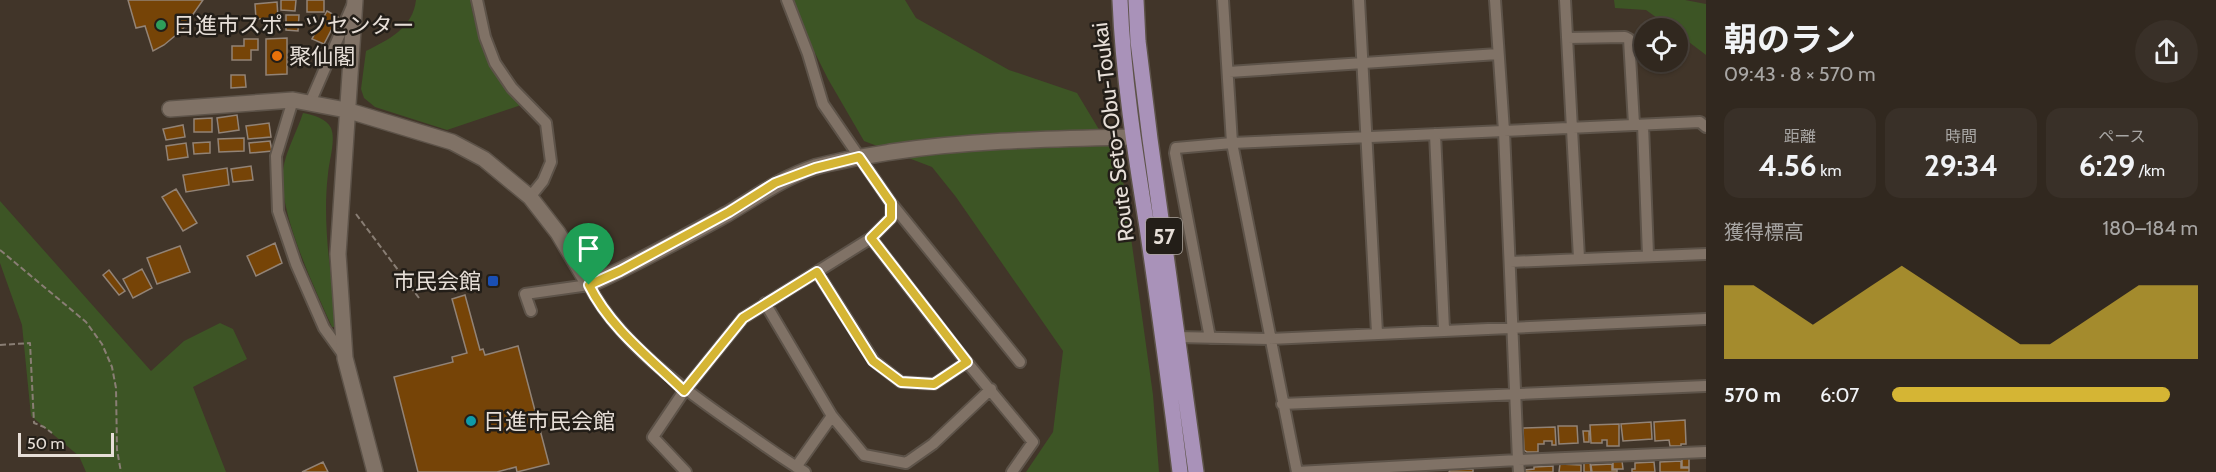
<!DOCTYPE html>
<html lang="ja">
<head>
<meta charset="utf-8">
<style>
  :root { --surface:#31281f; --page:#393028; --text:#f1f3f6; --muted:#a8a6a4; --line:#4c443d; --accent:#d5b534 }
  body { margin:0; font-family:Cabin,"Noto Sans JP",sans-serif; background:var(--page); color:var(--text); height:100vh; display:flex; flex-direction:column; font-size:22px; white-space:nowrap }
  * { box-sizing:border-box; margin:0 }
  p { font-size:20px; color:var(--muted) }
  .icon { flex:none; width:33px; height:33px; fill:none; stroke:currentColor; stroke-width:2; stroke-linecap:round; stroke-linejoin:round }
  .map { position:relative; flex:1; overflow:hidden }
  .details { display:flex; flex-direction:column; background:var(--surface); width:510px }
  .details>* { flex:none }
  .fabs { position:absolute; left:1634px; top:18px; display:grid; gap:12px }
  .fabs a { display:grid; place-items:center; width:54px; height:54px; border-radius:50%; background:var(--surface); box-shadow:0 2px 4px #0004,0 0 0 2px var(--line); font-size:30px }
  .scale { position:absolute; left:18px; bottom:15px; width:96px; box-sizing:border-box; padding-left:6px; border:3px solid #e7dfd8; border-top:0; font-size:16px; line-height:21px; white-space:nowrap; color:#e7dfd8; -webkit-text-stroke:4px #231e18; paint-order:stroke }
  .pin { position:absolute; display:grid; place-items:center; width:51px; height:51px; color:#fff; margin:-62px -26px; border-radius:50% 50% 50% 0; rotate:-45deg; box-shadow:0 0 6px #0007 }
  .pin .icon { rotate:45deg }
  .round { display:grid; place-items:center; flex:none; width:63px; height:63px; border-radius:32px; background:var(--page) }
  .overview { display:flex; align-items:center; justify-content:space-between; height:102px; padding:0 18px }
  h1 { font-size:33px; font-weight:700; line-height:45px }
  .metrics { display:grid; grid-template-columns:repeat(3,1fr); gap:9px; height:102px; padding:6px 18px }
  .metrics div { display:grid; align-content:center; border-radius:15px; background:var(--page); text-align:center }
  .metrics b { font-size:30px; font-weight:700 }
  .metrics small { font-size:16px; font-weight:400 }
  .metrics p { font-size:16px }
  .chart { height:168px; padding:12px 18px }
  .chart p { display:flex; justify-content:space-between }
  .chart svg { width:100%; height:108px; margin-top:6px; fill:var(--accent); opacity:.7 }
  ul { padding:0 18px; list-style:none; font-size:20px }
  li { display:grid; grid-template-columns:96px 72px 1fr; align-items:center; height:45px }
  li i { height:15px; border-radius:8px; background:var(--accent) }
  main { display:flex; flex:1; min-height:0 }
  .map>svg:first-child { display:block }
  .green { fill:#3d5525 }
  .building { fill:#764407; stroke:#928376; stroke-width:1.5 }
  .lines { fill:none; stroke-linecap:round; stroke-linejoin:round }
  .street-casing { stroke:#5d5349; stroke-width:14 }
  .secondary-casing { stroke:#5d5349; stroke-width:18 }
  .primary-casing { stroke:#5d5349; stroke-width:18 }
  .path { stroke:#897e74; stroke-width:2; stroke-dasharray:6 3; stroke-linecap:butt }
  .street { stroke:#807266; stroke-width:10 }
  .secondary { stroke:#807266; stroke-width:15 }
  .primary { stroke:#a992b9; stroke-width:15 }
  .route-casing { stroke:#fff; stroke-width:12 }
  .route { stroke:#d5b534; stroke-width:8 }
  .leisure-dot { fill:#2e9e5b; stroke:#231e18; stroke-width:2 }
  .food-dot { fill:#e8710a; stroke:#231e18; stroke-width:2 }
  .transit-dot { fill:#1a4fb4; stroke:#231e18; stroke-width:2 }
  .culture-dot { fill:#0f9aa8; stroke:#231e18; stroke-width:2 }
  .labels { text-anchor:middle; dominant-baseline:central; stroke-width:5; stroke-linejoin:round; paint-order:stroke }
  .shield { fill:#231e18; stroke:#aca59e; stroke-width:1.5 }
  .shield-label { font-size:21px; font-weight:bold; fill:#e7dfd8 }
  .poi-label { font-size:22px; fill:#e7dfd8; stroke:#231e18; text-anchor:start }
  .street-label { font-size:22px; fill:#e7dfd8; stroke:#231e18 }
</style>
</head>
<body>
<main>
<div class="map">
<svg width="1706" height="472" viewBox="0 0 1706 472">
  <rect width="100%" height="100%" fill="#413529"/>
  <path class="green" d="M416,0H470C478,41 490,76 521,105L447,130L375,107L364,98L361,89L366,51C388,40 413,28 416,0Z
    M793,0H905L916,18L1009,70L1077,93L1121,166L1153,395L1159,472H1026L1053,432L1063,351L956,197L932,167L864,141L828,79L804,31Z
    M1614,0H1685L1706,4V55L1677,33V28H1671L1646,10L1615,8Z
    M303,113C313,115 326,118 331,128C336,140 329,161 328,174C322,223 331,278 338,327H332C315,289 277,210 283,170C286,150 297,132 303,113Z
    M0,201L151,371L184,341L220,323L233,329L247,359L193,387L226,472H86L79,456L31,416L22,325L0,263Z"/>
  <path class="building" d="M128,0H203L182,30L164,45L153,51L145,26L136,28Z
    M281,0H296L295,11L281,10Z
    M307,0H324V12H307Z
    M277,2L278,18L256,19L255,4Z
    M327,11L338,17L324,44L312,39Z
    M286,15H299L298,31L286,30Z
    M287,38V74L266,75V39Z
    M244,39H258V50H251V60H232V46H244Z
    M231,75H245L246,87L231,88Z
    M237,115L239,130L219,133L217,118Z
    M212,118V132H194V119Z
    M269,123L271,137L248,139L246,126Z
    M183,125L185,137L166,140L163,129Z
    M244,138V151L219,152L218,139Z
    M270,141L272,151L250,153L249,143Z
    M210,142V153L194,154L193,143Z
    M186,143L188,157L168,160L166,146Z
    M251,166L253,180L233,182L231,169Z
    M227,168L229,185L186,192L183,175Z
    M176,189L197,223L183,231L162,197Z
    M275,243L282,263L256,276L247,256Z
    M180,246L190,272L157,284L147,258Z
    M142,269L152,288L133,298L123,279Z
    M109,270L125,291L119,295L103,275Z
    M465,295L480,350L483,349L485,355L518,346L549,464L517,472L516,467L497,472H418L394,377L453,362L452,357L467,353L452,299Z
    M1685,420L1686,444H1681V446H1670L1669,440L1655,441L1654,422Z
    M1651,422L1652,439L1623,441L1621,424Z
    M1619,424V446H1607V440H1602V443H1591L1590,425Z
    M1558,426H1577L1578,443L1559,444Z
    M1555,427L1556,445H1552V441H1544V444H1538V452H1527L1524,450L1523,428Z
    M1583,431H1589V442H1584Z
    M1682,458H1689V467H1682Z
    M1613,461H1622L1623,469H1613Z
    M1681,461V468H1689V472H1660V462Z
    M323,462L328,472H302Z
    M1590,462L1591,472H1584V463Z
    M1654,462L1655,472H1632V469H1635V463Z
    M1560,464L1581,465V472H1559Z
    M1612,464V470H1617V472H1592L1591,465Z
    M1553,466V472H1525V470L1534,469V467Z
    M1473,469V472H1449L1450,470Z"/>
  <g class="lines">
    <defs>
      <path id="street" d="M477,0L485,37L495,63L512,88L546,123L551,162L543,181L530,197
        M787,0L808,54L823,104L891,203L1020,362
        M1223,0L1232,143L1297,472
        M1359,0L1377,333
        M1495,0L1504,131L1518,460L1706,452
        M1565,0L1579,258
        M1567,38L1625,37L1629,39L1634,124
        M1229,72L1498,54
        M293,100L276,156L278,211L296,264L324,328L345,357
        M310,103L352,6
        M1643,125L1648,255
        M1435,134L1444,329
        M871,238L891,218V203
        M1510,262L1706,254
        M817,272L874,361L901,382L934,384L967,362
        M765,303L832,416L796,467
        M531,311L525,294L589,285C619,344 690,394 744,431C764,445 784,460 805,472
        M1177,337L1269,339L1706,319
        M1210,338L1175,153L1176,148L1232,143C1388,136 1544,130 1700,122L1706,127
        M1282,404L1706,386
        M832,416L864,455L906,463L933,444L991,389
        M686,472L653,437L684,391L743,318L871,238L961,355L1033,442L1012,472
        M1297,472L1518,460L1519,472"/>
      <path id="secondary" d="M355,0L338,254L345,358L375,472
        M170,109L293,100L346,110L452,142L484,159L530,197L558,233L589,285C636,264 681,239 727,214C756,197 782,178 815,167C840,160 866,156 891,152C971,140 1052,139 1132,137"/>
      <path id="primary" d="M1120,0C1123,76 1135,152 1147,227C1159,309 1170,390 1180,472
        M1136,0L1138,41L1150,139L1196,472"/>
    </defs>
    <use href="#street" class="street-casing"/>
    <use href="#secondary" class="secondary-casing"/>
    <use href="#primary" class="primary-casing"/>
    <path class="path" d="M356,214L419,298
      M0,250L86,322L102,344L112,367L116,388L117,450L121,472
      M0,345L30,343L34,423L44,427L52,433"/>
    <use href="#street" class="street"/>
    <use href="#secondary" class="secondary"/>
    <use href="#primary" class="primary"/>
  </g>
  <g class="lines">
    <defs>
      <path id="route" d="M859,157L891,203V218L871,238L967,362L934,384L901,382L873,361L817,272L743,318L684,391C650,358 610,328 589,285L620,271L729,212L775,183L815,168Z"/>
    </defs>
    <use href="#route" class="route-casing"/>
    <use href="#route" class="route"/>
  </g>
  <circle class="leisure-dot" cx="161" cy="25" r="6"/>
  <circle class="food-dot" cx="277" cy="56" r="6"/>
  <rect class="transit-dot" x="487" y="275" width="12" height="12" rx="3"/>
  <circle class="culture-dot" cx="471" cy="421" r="6"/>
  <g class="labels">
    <rect class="shield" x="1146" y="218" width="36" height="36" rx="4.5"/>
    <g class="shield-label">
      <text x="1164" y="236">57</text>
    </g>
    <g class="poi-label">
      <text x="173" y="25">日進市スポーツセンター</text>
      <text x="289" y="56">聚仙閣</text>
      <text x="481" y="281" text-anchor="end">市民会館</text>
      <text x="483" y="421">日進市民会館</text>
    </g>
    <g class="street-label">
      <text transform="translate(1113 132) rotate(-97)">Route Seto-Obu-Toukai</text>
    </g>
  </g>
</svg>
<div class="fabs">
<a><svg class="icon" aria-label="locate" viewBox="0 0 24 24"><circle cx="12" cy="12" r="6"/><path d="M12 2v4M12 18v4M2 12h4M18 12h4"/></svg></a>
</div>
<div class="scale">50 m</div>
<div class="pin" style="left:589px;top:285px;background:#1e9e55"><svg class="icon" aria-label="arrive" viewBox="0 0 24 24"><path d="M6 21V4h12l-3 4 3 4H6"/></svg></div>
</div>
<section class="details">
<div class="overview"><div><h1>朝のラン</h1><p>09:43 · 8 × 570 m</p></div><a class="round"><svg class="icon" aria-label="share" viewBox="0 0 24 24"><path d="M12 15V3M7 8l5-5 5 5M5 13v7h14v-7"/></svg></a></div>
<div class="metrics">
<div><p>距離</p><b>4.56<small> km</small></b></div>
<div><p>時間</p><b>29:34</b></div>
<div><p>ペース</p><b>6:29<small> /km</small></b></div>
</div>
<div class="chart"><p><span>獲得標高</span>180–184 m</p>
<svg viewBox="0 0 160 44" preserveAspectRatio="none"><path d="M0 44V14L10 14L20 22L30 30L40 22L50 14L60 6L70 14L80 22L90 30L100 38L110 38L120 30L130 22L140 14L150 14L160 14V44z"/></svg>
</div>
<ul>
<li><b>570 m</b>6:07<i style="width:91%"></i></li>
</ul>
</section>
</main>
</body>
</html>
